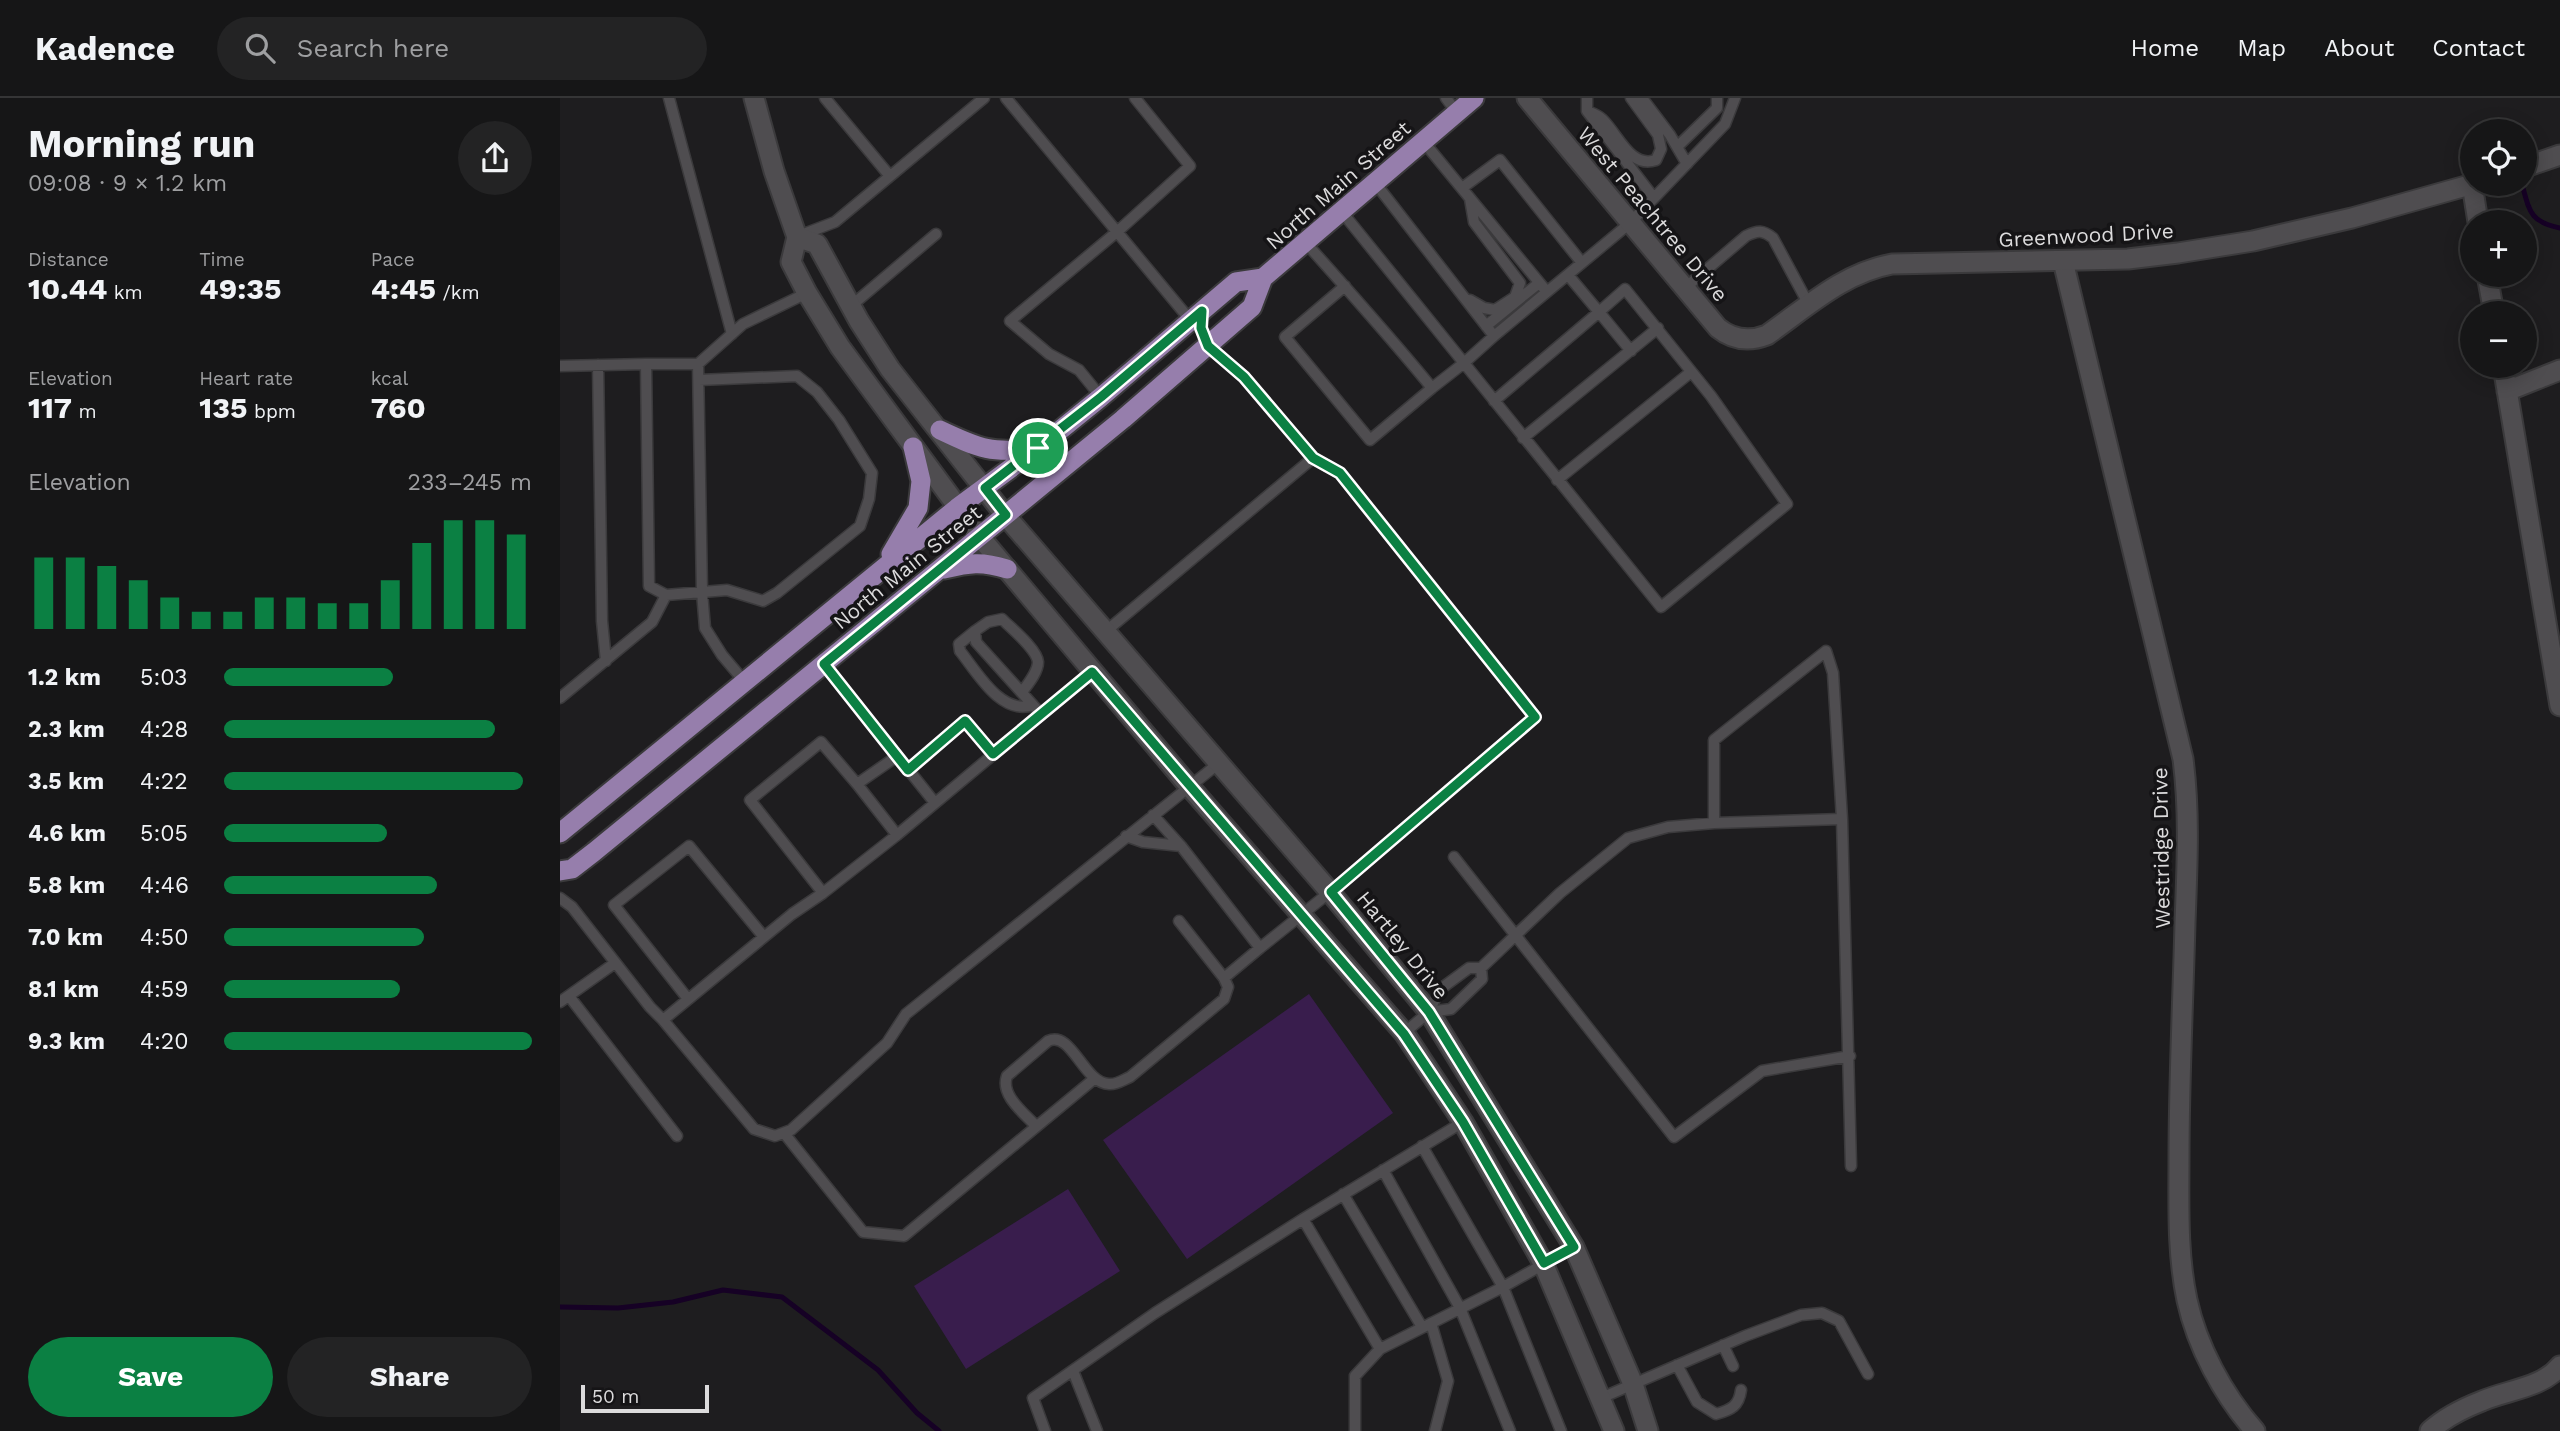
<!DOCTYPE html>
<html lang="en">
<head>
<meta charset="utf-8">
<style>
  :root { --surface:#161617; --page:#232324; --text:#f1f3f6; --muted:#9e9fa1; --line:#353536; --accent:#0b8043 }
  body { margin:0; font-family:"Work Sans",sans-serif; background:var(--page); color:var(--text); height:100vh; display:flex; flex-direction:column; font-size:26px; white-space:nowrap }
  * { box-sizing:border-box; margin:0 }
  p { font-size:23px; color:var(--muted) }
  .icon { flex:none; width:38px; height:38px; fill:none; stroke:currentColor; stroke-width:2; stroke-linecap:round; stroke-linejoin:round }
  .map { position:relative; flex:1; overflow:hidden }
  .sheet { display:flex; flex-direction:column; background:var(--surface); width:560px }
  .sheet>* { flex:none }
  .tools { position:absolute; left:1900px; top:21px; display:grid; gap:14px }
  .tools a { display:grid; place-items:center; width:77px; height:77px; border-radius:50%; background:var(--surface); box-shadow:0 4px 18px #0003,0 0 0 2px var(--line); font-size:35px }
  .scale { position:absolute; left:21px; bottom:18px; width:128px; box-sizing:border-box; padding-left:7px; border:4px solid #dcdbdc; border-top:0; font-size:19px; line-height:24px; white-space:nowrap; color:#dcdbdc; -webkit-text-stroke:5px #151416; paint-order:stroke }
  .pin { position:absolute; display:grid; place-items:center; width:60px; height:60px; color:#fff; margin:-30px; border:4px solid #fff; border-radius:50%; box-shadow:0 2px 7px #0007 }
  .round { display:grid; place-items:center; flex:none; width:74px; height:74px; border-radius:37px; background:var(--page) }
  .overview { display:flex; align-items:center; justify-content:space-between; height:119px; padding:0 28px }
  h1 { font-size:38px; font-weight:700; line-height:52px }
  .metrics { display:grid; grid-template-columns:repeat(3,1fr); gap:10px; height:119px; padding:7px 28px }
  .metrics div { display:grid; align-content:center }
  .metrics b { font-size:30px; font-weight:700 }
  .metrics small { font-size:19px; font-weight:400 }
  .metrics p { font-size:19px }
  .chart { height:196px; padding:14px 28px }
  .chart p { display:flex; justify-content:space-between }
  .chart svg { width:100%; height:126px; margin-top:7px; stroke:var(--accent); stroke-width:6 }
  .button { display:flex; gap:14px; margin-top:auto; padding:14px 28px }
  .button a { flex:1; height:80px; border-radius:42px; background:var(--accent); color:#fff; font-size:28px; font-weight:700; line-height:80px; text-align:center }
  .button a+a { background:var(--page); color:var(--text) }
  ul { padding:0 28px; list-style:none; font-size:23px }
  li { display:grid; grid-template-columns:112px 84px 1fr; align-items:center; height:52px }
  li i { height:18px; border-radius:9px; background:var(--accent) }
  header { display:flex; align-items:center; gap:42px; box-sizing:border-box; height:98px; padding:0 35px; background:var(--surface); border-bottom:2px solid var(--line) }
  header strong { font-size:33px }
  nav { display:flex; gap:38px; margin-inline-start:auto; font-size:24px }
  .search { width:490px; height:63px; background:var(--page); display:flex; align-items:center; gap:18px; box-sizing:border-box; padding:0 24px; border-radius:38px; color:var(--muted); font-size:26px }
  main { display:flex; flex:1; min-height:0 }
  .map>svg:first-child { display:block }
  .green { fill:#391d4d }
  .lines { fill:none; stroke-linecap:round; stroke-linejoin:round }
  .stream { stroke:#160125; stroke-width:5 }
  .service-casing { stroke:#3b3a3c; stroke-width:13 }
  .minor-casing { stroke:#3b3a3c; stroke-width:23 }
  .tertiary-casing { stroke:#3b3a3c; stroke-width:23 }
  .secondary-casing { stroke:#3b3a3c; stroke-width:23 }
  .primary-casing { stroke:#3b3a3c; stroke-width:23 }
  .service { stroke:#4f4d50; stroke-width:10 }
  .minor { stroke:#4f4d50; stroke-width:19 }
  .tertiary { stroke:#4f4d50; stroke-width:19 }
  .secondary { stroke:#4f4d50; stroke-width:19 }
  .primary { stroke:#967eac; stroke-width:19 }
  .route-casing { stroke:#fff; stroke-width:14 }
  .route { stroke:#0b8043; stroke-width:9 }
  .labels { text-anchor:middle; dominant-baseline:central; stroke-width:7; stroke-linejoin:round; paint-order:stroke }
  .street-label { font-size:21px; fill:#dcdbdc; stroke:#151416 }
</style>
</head>
<body>
<header>
<strong>Kadence</strong>
<div class="search"><svg class="icon" aria-label="search" viewBox="0 0 24 24"><circle cx="10" cy="10" r="6"/><path d="M15 15l6 6"/></svg>Search here</div>
<nav><a>Home</a><a>Map</a><a>About</a><a>Contact</a></nav>
</header>
<main>
<section class="sheet">
<div class="overview"><div><h1>Morning run</h1><p>09:08 · 9 × 1.2 km</p></div><a class="round"><svg class="icon" aria-label="share" viewBox="0 0 24 24"><path d="M12 15V3M7 8l5-5 5 5M5 13v7h14v-7"/></svg></a></div>
<div class="metrics">
<div><p>Distance</p><b>10.44<small> km</small></b></div>
<div><p>Time</p><b>49:35</b></div>
<div><p>Pace</p><b>4:45<small> /km</small></b></div>
</div>
<div class="metrics">
<div><p>Elevation</p><b>117<small> m</small></b></div>
<div><p>Heart rate</p><b>135<small> bpm</small></b></div>
<div><p>kcal</p><b>760</b></div>
</div>
<div class="chart"><p><span>Elevation</span>233–245 m</p>
<svg viewBox="0 0 160 44" preserveAspectRatio="none"><path d="M5 44V19M15 44V19M25 44V22M35 44V27M45 44V33M55 44V38M65 44V38M75 44V33M85 44V33M95 44V35M105 44V35M115 44V27M125 44V14M135 44V6M145 44V6M155 44V11"/></svg>
</div>
<ul>
<li><b>1.2 km</b>5:03<i style="width:55%"></i></li>
<li><b>2.3 km</b>4:28<i style="width:88%"></i></li>
<li><b>3.5 km</b>4:22<i style="width:97%"></i></li>
<li><b>4.6 km</b>5:05<i style="width:53%"></i></li>
<li><b>5.8 km</b>4:46<i style="width:69%"></i></li>
<li><b>7.0 km</b>4:50<i style="width:65%"></i></li>
<li><b>8.1 km</b>4:59<i style="width:57%"></i></li>
<li><b>9.3 km</b>4:20<i style="width:100%"></i></li>
</ul>
<div class="button"><a>Save</a><a>Share</a></div>
</section>
<div class="map">
<svg width="2000" height="1333" viewBox="0 0 2000 1333">
  <rect width="100%" height="100%" fill="#1e1d1f"/>
  <path class="green" d="M749,896L833,1015L627,1161L543,1042Z
    M508,1091L560,1173L406,1271L354,1188Z"/>
  <g class="lines">
    <path class="stream" d="M1963,90C1970,116 1972,124 2000,130
      M0,1209L58,1210L113,1204L163,1192L222,1199L318,1272L357,1315L379,1333"/>
    <defs>
      <path id="service" d="M109,0L172,236
        M265,0L329,77
        M446,0L631,223
        M886,0L897,15
        M1027,0V13L1094,100
        M1082,0L1110,37L1127,66
        M1027,13C1032,15 1038,17 1042,21C1058,36 1070,71 1096,62L1101,51L1098,37L1071,0
        M863,43L987,194
        M1117,49L1157,10V0
        M816,86L934,238
        M902,90L940,62L1022,165
        M910,101L914,124L960,185L955,199L935,212L924,210L910,202
        M782,114L904,265L872,290
        M241,137L275,124L424,0
        M746,145C789,193 832,241 872,290L810,342L725,239L785,188
        M1008,177L1039,214L1065,191L1151,298L1227,406L1101,509L904,265L934,238L1070,125L1165,26L1175,0
        M1125,190L1186,138C1198,132 1203,132 1213,140L1249,207
        M291,208L376,136
        M926,228L979,185
        M86,266H138
        M38,267L42,523L46,563
        M0,268L86,266L89,488L106,497
        M541,299L519,272L489,256L450,223L558,133L630,68L575,0
        M934,303L1039,214L1071,253
        M963,340L1098,230
        M997,382L1131,274
        M415,533L399,546L400,553C417,574 441,618 473,607
        M545,534L753,360L684,279L648,248
        M264,566L375,705
        M184,583L162,557L145,530L142,494L138,266L183,226L247,195
        M462,594C468,586 478,574 478,564C477,551 451,530 442,521L428,524L415,533L416,544L481,616
        M0,600L92,524L106,497L167,492L203,503L217,495L300,428L309,401L312,375L279,322L257,294L237,278L139,282
        M348,672L405,623L433,656
        M297,686L336,659
        M593,717L621,748L700,850L770,794L975,619L780,375L753,360
        M1282,721L1291,1068
        M566,738L583,744L621,748
        M894,759L1114,1039L1202,973L1290,958
        M263,795L190,702L261,644L297,686L337,737
        M0,800L12,809L90,909L103,922L194,1031L215,1038L231,1032L327,945L346,916L659,665
        M619,823L664,880L700,850
        M9,898L117,1038
        M128,901L54,807L129,748L204,839
        M0,904L55,865
        M869,914L891,911L922,881L921,870
        M103,922L232,816L263,795L337,737L532,574
        M844,935L869,914L879,892L909,870H921L1000,795L1068,740L1108,729L1154,725L1282,721L1273,575L1266,553L1154,642V725
        M476,1028C464,1015 440,997 447,978L488,943C512,932 523,985 549,986C556,987 563,982 570,979L664,901L668,889L664,880
        M224,1035L303,1134L344,1138L534,981
        M862,1048L943,1189L1001,1333
        M823,1072L900,1210L950,1333
        M783,1096L862,1229
        M743,1121L820,1251L943,1189L1014,1149
        M871,1225L888,1283L875,1333
        M1163,1247L1173,1268
        M1117,1267L1137,1304L1156,1316C1171,1312 1179,1308 1181,1292
        M513,1273L537,1333
        M1041,1300L1185,1238L1241,1217L1262,1215L1279,1223L1308,1276
        M485,1333L473,1300L595,1215L743,1121L903,1024
        M795,1333V1278L820,1251"/>
      <path id="minor" d="M1912,86L1918,124
        M1503,163L1623,661C1630,715 1627,770 1625,825C1623,903 1619,981 1619,1059C1619,1106 1617,1155 1627,1202C1637,1248 1663,1297 1695,1333
        M1927,177L1934,215
        M1943,268L2000,608
        M1947,293L2000,272
        M1870,1333C1884,1320 1904,1310 1922,1303C1947,1292 1982,1290 2000,1268"/>
      <path id="tertiary" d="M967,0L1158,230C1173,242 1189,244 1207,237C1247,209 1283,175 1332,166L1568,161L1618,155L1693,143L1792,120L1913,86
        M1965,69L2000,57
        M445,417L770,794L869,914L1014,1149L1073,1286L1088,1333
        M420,439L629,688L844,935L903,1024L983,1165L1054,1333"/>
      <path id="secondary" d="M194,0L214,73L237,139L231,164L247,195L280,249L420,439
        M237,139L257,146L299,223L330,271L445,417"/>
      <path id="primary" d="M380,332C420,351 432,356 477,350
        M331,456L358,410L361,383L353,349
        M384,471C410,465 421,463 447,471
        M0,735L397,410L478,350L541,299L676,184L703,180L914,0
        M0,773L12,771L34,754L563,321L692,209L703,180"/>
    </defs>
    <use href="#service" class="service-casing"/>
    <use href="#minor" class="minor-casing"/>
    <use href="#tertiary" class="tertiary-casing"/>
    <use href="#secondary" class="secondary-casing"/>
    <use href="#primary" class="primary-casing"/>
    <use href="#service" class="service"/>
    <use href="#minor" class="minor"/>
    <use href="#tertiary" class="tertiary"/>
    <use href="#secondary" class="secondary"/>
    <use href="#primary" class="primary"/>
  </g>
  <g class="lines">
    <defs>
      <path id="route" d="M642,213L641,230L648,248L684,279L753,360L780,375L975,619L771,794L869,914L1014,1149L984,1165L903,1024L844,936L532,574L433,656L405,623L348,672L264,566L446,417L425,390L541,299Z"/>
    </defs>
    <use href="#route" class="route-casing"/>
    <use href="#route" class="route"/>
  </g>
  <g class="labels">
    <g class="street-label">
      <text transform="translate(778 87) rotate(-41)">North Main Street</text>
      <text transform="translate(1093 116) rotate(50)">West Peachtree Drive</text>
      <text transform="translate(1526 137) rotate(-3)">Greenwood Drive</text>
      <text transform="translate(347 469) rotate(-39)">North Main Street</text>
      <text transform="translate(1601 750) rotate(-91)">Westridge Drive</text>
      <text transform="translate(843 847) rotate(51)">Hartley Drive</text>
    </g>
  </g>
</svg>
<div class="tools">
<a><svg class="icon" aria-label="locate" viewBox="0 0 24 24"><circle cx="12" cy="12" r="6"/><path d="M12 2v4M12 18v4M2 12h4M18 12h4"/></svg></a>
<a>+</a>
<a>−</a>
</div>
<div class="scale">50 m</div>
<div class="pin" style="left:478px;top:350px;background:#1e9e55"><svg class="icon" aria-label="arrive" viewBox="0 0 24 24"><path d="M6 21V4h12l-3 4 3 4H6"/></svg></div>
</div>
</main>
</body>
</html>
